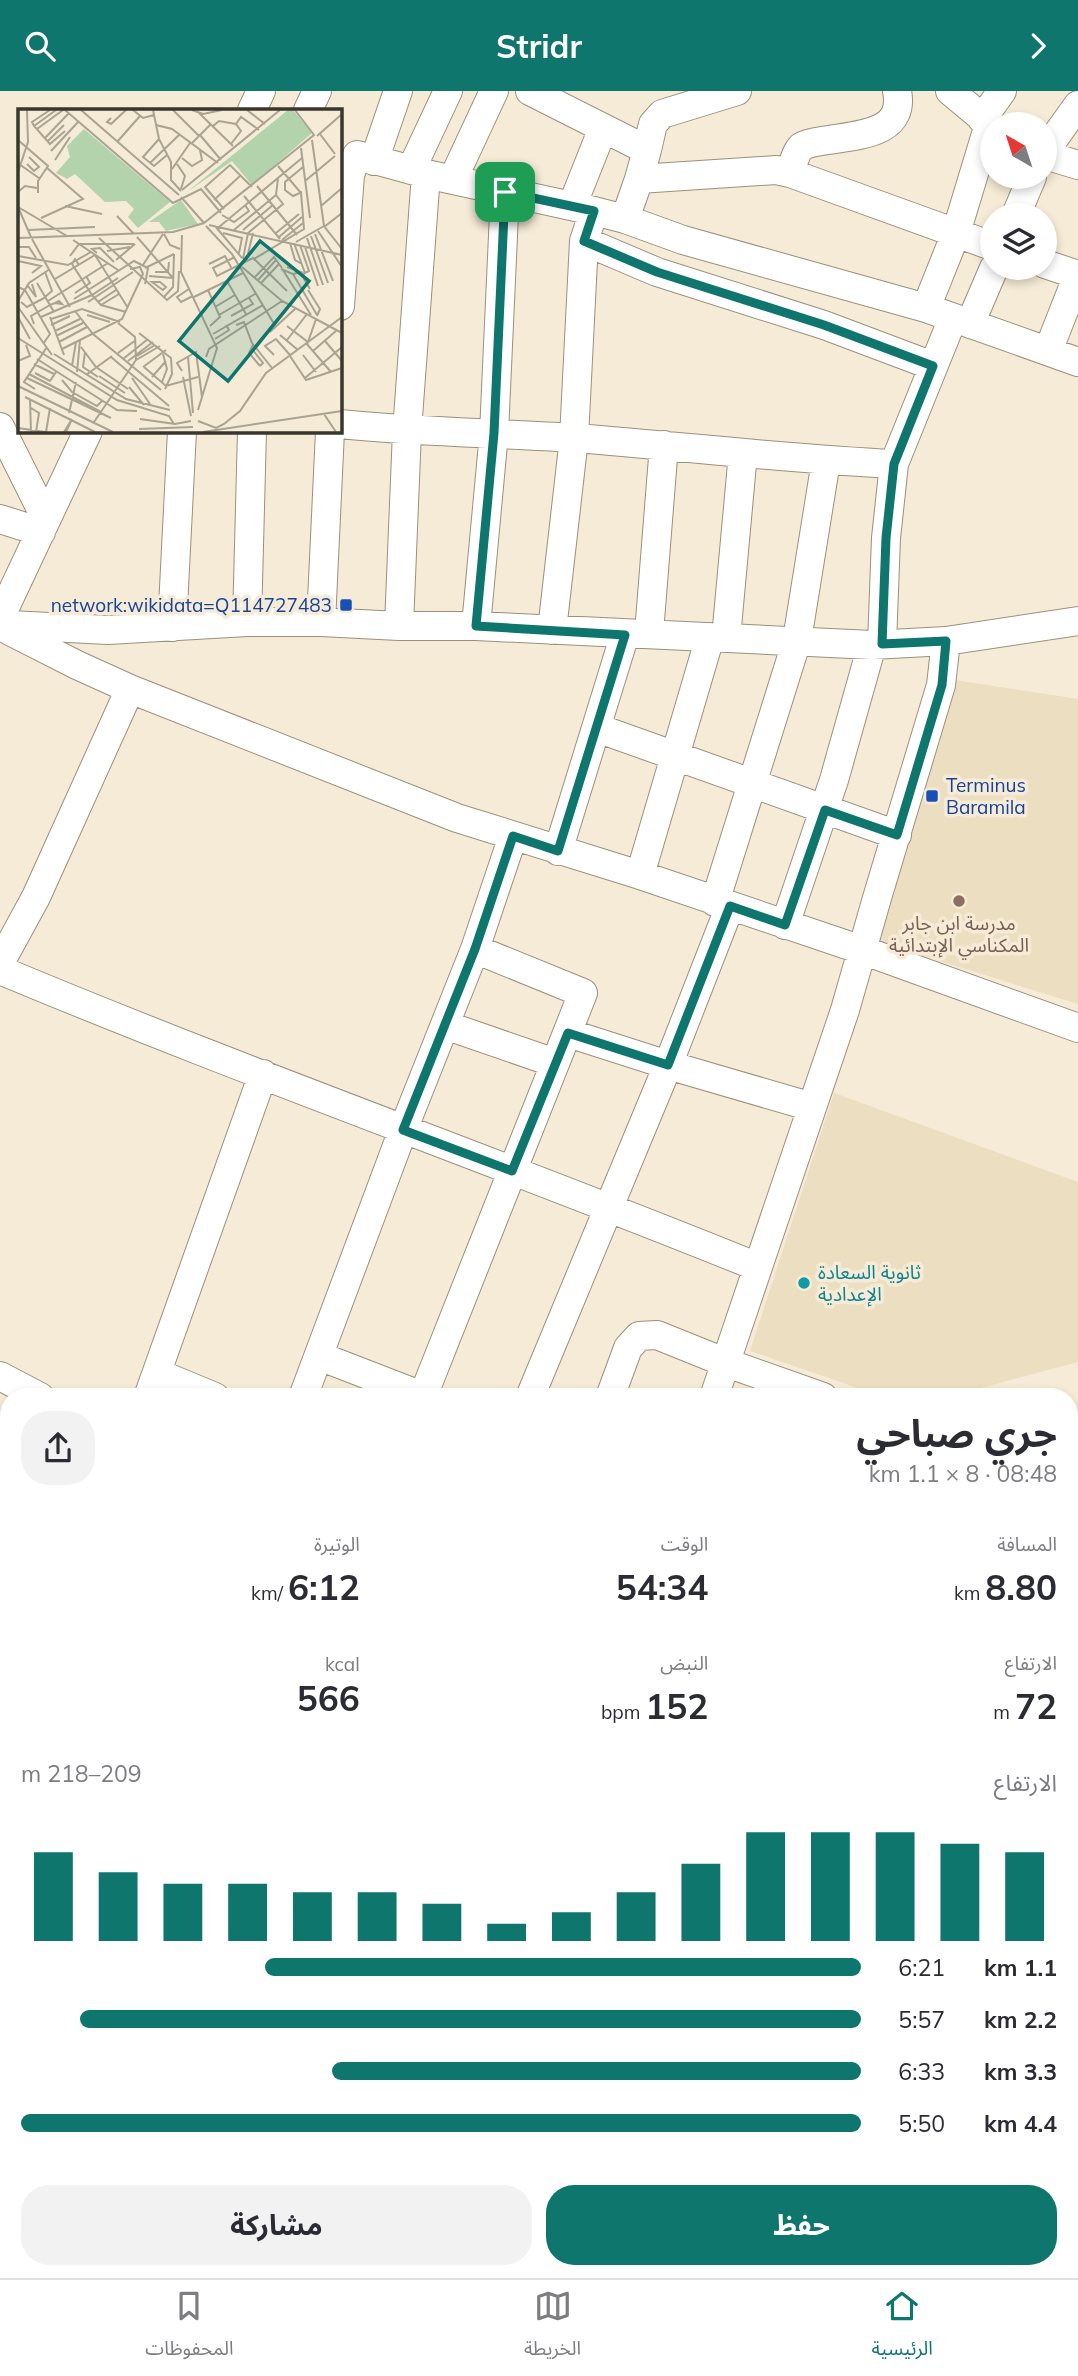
<!DOCTYPE html>
<html lang="ar">
<head>
<meta charset="utf-8">
<style>
  :root { --surface:#fff; --page:#f2f2f3; --text:#2b2b33; --muted:#7c7c81; --line:#e1e1e2; --accent:#0f766e }
  body { margin:0; font-family:Mulish,"Noto Sans Arabic",sans-serif; background:var(--page); color:var(--text); direction:rtl; height:100vh; display:flex; flex-direction:column; font-size:26px; white-space:nowrap }
  * { box-sizing:border-box; margin:0 }
  p { font-size:23px; color:var(--muted) }
  .icon { flex:none; width:38px; height:38px; fill:none; stroke:currentColor; stroke-width:2; stroke-linecap:round; stroke-linejoin:round }
  .map { position:relative; flex:1; overflow:hidden; direction:ltr }
  .sheet { position:absolute; left:0px; top:1297px; width:1078px; height:891px; display:flex; flex-direction:column; background:var(--surface); border-radius:28px 28px 0 0; box-shadow:0 4px 10px #0003; direction:rtl }
  .sheet>* { flex:none }
  .needle { width:46px; rotate:321deg }
  .fabs { position:absolute; left:980px; top:21px; display:grid; gap:14px }
  .fabs a { display:grid; place-items:center; width:77px; height:77px; border-radius:50%; background:var(--surface); box-shadow:0 4px 10px #0003; font-size:35px }
  .pin { position:absolute; display:grid; place-items:center; width:60px; height:60px; color:#fff; margin:-30px; border-radius:14px; box-shadow:0 4px 10px #0006 }
  .round { display:grid; place-items:center; flex:none; width:74px; height:74px; border-radius:28px; background:var(--page) }
  .overview { display:flex; align-items:center; justify-content:space-between; height:119px; padding:0 21px }
  h1 { font-size:38px; font-weight:700; line-height:52px }
  .metrics { display:grid; grid-template-columns:repeat(3,1fr); gap:10px; height:119px; padding:7px 21px }
  .metrics div { display:grid; align-content:center }
  .metrics b { font-size:35px; font-weight:700 }
  .metrics small { font-size:19px; font-weight:400 }
  .metrics p { font-size:19px }
  .chart { height:196px; padding:14px 21px }
  .chart p { display:flex; justify-content:space-between }
  .chart svg { width:100%; height:126px; margin-top:7px; stroke:var(--accent); stroke-width:6 }
  .action { display:flex; gap:14px; margin-top:auto; padding:14px 21px }
  .action a { flex:1; height:80px; border-radius:28px; background:var(--accent); color:#fff; font-size:28px; font-weight:700; line-height:80px; text-align:center }
  .action a+a { background:var(--page); color:var(--text) }
  ul { padding:0 21px; list-style:none; font-size:23px }
  li { display:grid; grid-template-columns:112px 84px 1fr; align-items:center; height:52px }
  li i { height:18px; border-radius:9px; background:var(--accent) }
  header { display:flex; justify-content:space-between; align-items:center; height:91px; padding:0 21px; background:var(--accent); color:#fff; font-size:32px; font-weight:700 }
  .tab-bar { display:flex; justify-content:space-around; align-items:center; height:98px; border-top:2px solid var(--line); background:var(--surface); font-size:19px; color:var(--muted) }
  .tab-bar a { display:grid; justify-items:center; gap:4px }
  .tab-bar .on { color:var(--accent) }
  .map>svg:first-child { display:block }
  .built { fill:#ebdec1 }
  .lines { fill:none; stroke-linecap:round; stroke-linejoin:round }
  .minor-casing { stroke:#9a917d; stroke-width:30 }
  .minor { stroke:#fff; stroke-width:28 }
  .route-casing { stroke:#fff; stroke-width:14 }
  .route { stroke:#0f766e; stroke-width:9 }
  .transit-dot { fill:#1a4fb4; stroke:#f5ebd6; stroke-width:2.5 }
  .education-dot { fill:#8d6e63; stroke:#f5ebd6; stroke-width:2.5 }
  .culture-dot { fill:#0f9aa8; stroke:#f5ebd6; stroke-width:2.5 }
  .labels { text-anchor:middle; dominant-baseline:central; stroke-width:7; stroke-linejoin:round; paint-order:stroke }
  .transit-label { font-size:19px; fill:#164399; stroke:#f5ebd6; text-anchor:end }
  .education-label { font-size:19px; fill:#785e54; stroke:#f5ebd6 }
  .culture-label { font-size:19px; fill:#0d838f; stroke:#f5ebd6; text-anchor:start }
  .inset-road { fill:none; stroke:#aaa392; stroke-width:2 }
  .view { fill:#0f766e; fill-opacity:0.15; stroke:#0f766e; stroke-width:3.5 }
  .inset-edge { fill:none; stroke:#39362d; stroke-width:3.5 }
</style>
</head>
<body>
<header><svg class="icon" aria-label="forward" viewBox="0 0 24 24"><path d="M9 5l7 7-7 7"/></svg>Stridr<svg class="icon" aria-label="search" viewBox="0 0 24 24"><circle cx="10" cy="10" r="6"/><path d="M15 15l6 6"/></svg></header>
<div class="map">
<svg width="1078" height="2187" viewBox="0 0 1078 2187">
  <rect width="100%" height="100%" fill="#f5ebd6"/>
  <path class="built" d="M954,589L1078,608V913L876,850Z
    M834,1002L1078,1091V1271L951,1305L884,1306L750,1260Z"/>
  <g class="lines">
    <defs>
      <path id="minor" d="M530,0L647,59L639,88
        M950,0L992,35
        M252,19L261,0
        M308,19L317,0
        M982,28L1002,0
        M647,59L653,33L662,23L737,0
        M1045,60L1078,14
        M1045,64L1078,74
        M374,70L398,0
        M411,79L448,0
        M790,82C793,74 795,62 801,56C807,52 815,51 822,50C854,44 906,45 897,0
        M453,88L494,0
        M572,115L603,37
        M1016,124L1032,86
        M625,128L639,88L776,79L790,82L992,155
        M584,150L657,181L824,234L933,275
        M1045,173L1078,184
        M340,215L350,84L357,64L426,83L594,120
        M926,217L956,142L989,33
        M970,233L994,177
        M1048,260L1078,184
        M340,333C418,341 496,342 574,347C681,355 787,368 894,373
        M0,336L46,428
        M0,428L41,441
        M0,527L88,340
        M247,531L252,340
        M321,531L330,340
        M10,534L108,539L247,531H321L399,535H476L872,554L946,550L1078,530
        M0,535L77,574L130,598L457,727L640,784L862,859L1078,937
        M399,535L407,340L426,83
        M476,535L494,342L505,101
        M172,536L182,340
        M552,539L574,347L584,150L594,120L625,128L683,149L926,217L1078,271
        M649,542L664,354
        M726,547L743,362
        M882,553L886,447L894,373L953,227
        M597,637L897,744
        M558,760L625,543
        M640,784L710,546
        M715,811L797,549L826,370
        M785,834L834,689L872,554
        M0,872L36,806L130,598
        M0,879C251,984 507,1074 758,1176
        M445,934L555,972
        M568,942L668,974L812,1016
        M319,1265L425,1306
        M157,1282L215,1306
        M0,1285L40,1306
        M423,1305L583,902L475,858
        M148,1306L263,983
        M303,1306L403,1039L475,858L513,745
        M530,1306L668,974L730,815
        M610,1306L628,1257L639,1245L657,1244L724,1271L823,1306
        M714,1306L845,919L877,807L941,594L946,550
        M1069,1450H1078
        M1069,1512L1078,1515
        M0,1563L9,1566
        M1069,1599L1078,1601
        M386,2179L393,2187
        M731,2179L734,2187
        M344,2187L347,2179"/>
    </defs>
    <use href="#minor" class="minor-casing"/>
    <use href="#minor" class="minor"/>
  </g>
  <g class="lines">
    <defs>
      <path id="route" d="M505,101L594,120L584,150L657,181L824,234L933,275L894,373L886,447L882,553L946,550L942,594L897,744L825,719L785,834L730,815L668,974L568,942L512,1080L403,1039L475,858L513,745L558,760L625,544L476,535L494,342Z"/>
    </defs>
    <use href="#route" class="route-casing"/>
    <use href="#route" class="route"/>
  </g>
  <g class="transit-dot">
    <rect x="339" y="507" width="14" height="14" rx="3.5"/>
    <rect x="925" y="698" width="14" height="14" rx="3.5"/>
  </g>
  <circle class="education-dot" cx="959" cy="810" r="7"/>
  <circle class="culture-dot" cx="804" cy="1192" r="7"/>
  <g class="labels">
    <g class="transit-label">
      <text x="332" y="514">network:wikidata=Q114727483</text>
      <text x="946" y="694" text-anchor="start">Terminus<tspan x="946" dy="22">Baramila</tspan></text>
    </g>
    <g class="education-label">
      <text x="959" y="832">مدرسة ابن جابر<tspan x="959" dy="22">المكناسي الإبتدائية</tspan></text>
    </g>
    <g class="culture-label">
      <text x="818" y="1181">ثانوية السعادة<tspan x="818" dy="22">الإعدادية</tspan></text>
    </g>
  </g>
  <g transform="translate(18 18)">
    <rect width="324" height="324" fill="#f5ebd6"/>
    <path d="M270,1H275L294,24L234,76L214,52L169,83ZM66,20L152,93L120,119L110,108L116,100L108,92L87,93L57,65L49,70L38,64L52,48L49,37ZM163,91L180,115L148,122L141,113H131Z" fill="#b2d3ac"/>
    <path class="inset-road" d="M32,1L14,13L16,17L32,35L47,22M47,1L155,94L183,80L203,104M63,1L161,86M115,1L125,9L136,6M135,1L141,30L153,53V71L163,82M155,1L181,27M174,1L185,5L204,1M229,1L247,15M181,4L215,37M93,9L89,13L93,15L108,1M138,16L154,20L200,54M16,17L38,1M195,17L201,12L218,15M19,20L45,1M302,25L317,45M182,26L203,51M299,27L324,5M27,29L51,4M141,30L125,48L136,57L149,46M0,31L30,57L20,72V84M294,31L306,117L324,140M30,32L46,16M99,33L122,7M173,35L193,15M213,35L223,22L218,15L223,8L241,21M283,39L292,109M33,42L61,12M164,49L174,57L184,51L182,41M37,51L52,28M132,54L161,26M1,55L21,69M9,55L16,62L21,58L11,48M159,55L167,67L163,80M154,60L172,34M0,63L10,33L9,1M287,72L317,47M239,77L279,126M164,81L262,1M0,83L7,77L19,79M284,83L275,87L267,81V73L285,58M226,87L262,130M163,88L186,114M196,91L223,66M47,97L84,105M303,97L324,79M0,98L49,127M0,98L13,128M206,100L187,78L212,56L234,78M204,106L216,113L231,102L227,96M99,107L116,125M23,109L65,90L29,59M191,116L324,146M188,117L214,145L258,218M197,117L224,149M201,118L284,49M306,118L324,104M10,121L77,118M216,121L258,86L260,69M225,121L255,96M300,122L324,158M205,124L224,129L221,144M258,124L281,105M146,125L152,136L162,140M297,125L315,172M164,126L163,163L199,239L180,301M293,127L310,174M119,128L155,169M261,128L284,108M0,129L155,123L186,114L296,26L277,1M81,129L149,191L160,182L161,162M289,129L305,176M14,130L52,198M55,131L100,161M264,131L285,114M278,133L306,117M272,134L277,151L284,155M276,134L287,164M282,136L291,162L285,165L286,170L292,180M0,138H11L18,149M287,138L300,177M89,142L112,138M79,144L74,140L82,139L96,153M0,147L50,156L73,143M52,147L61,135H116M217,148L195,159L199,167L235,149L269,182M225,150L230,124L265,95L258,86M236,150L286,120L283,84L260,57M98,151L117,135M0,152L23,157L14,164M228,153L235,124M191,155L207,147L214,160M61,156L57,150L54,155L74,186L100,169M125,156L145,125M224,158L264,192L324,224M269,158L283,163L275,165M127,159L156,145M263,160L275,165L299,206M265,161L293,206M27,163L34,182L27,188M137,163H150L151,153M131,167L155,169M237,168L256,148L264,159M37,170L77,146L110,199M240,171L258,151M209,172L228,205M134,173H142L148,178L145,181ZM19,174L36,203M243,174L261,155M10,177L18,188L14,175M0,178L7,181L32,225L25,235M171,180L159,188L163,193L175,187M190,181L202,208L192,217M290,181L302,200L299,207M57,184L72,174L68,167M146,188L155,178L156,145M176,188L225,164M56,190L116,152L130,159L127,175M0,192L11,174L32,160M30,192L90,154M3,193L9,198L28,188M70,193L115,163M80,193L98,181M32,196L37,194L41,192L44,195L37,194M83,196L101,185M0,198L34,246M197,198L217,186M57,202L75,225L143,281M69,206L92,213M201,206L237,185M213,207L235,195L231,189M0,208L12,230M23,208L74,186L83,196L108,203M32,208L46,246M33,210L64,200L102,213M16,215L13,207L32,196M33,216L52,207M218,216L226,213L234,234L254,259M269,217L290,233L298,210M37,222L62,210M252,223L278,199M121,224L153,249L154,265L147,280M195,225L245,196M262,226L280,241M38,227L65,214M0,229L99,291L151,307L156,315M197,230L211,221L208,216M269,231L289,205M307,232L324,252M41,233L69,218M288,234L313,263M235,236L231,244L242,257M63,238L78,258L110,280M44,240L104,210L125,165L122,158L112,160M234,240L245,254L242,257M295,242L319,221M67,243L65,258L80,268M100,244L118,231M36,245L108,290L152,301M256,246L247,237L258,230L272,246M285,246L298,263M119,247L137,236M272,247L288,271L324,259M93,248L151,297M170,248L175,304M188,248L191,240L264,192M19,250L99,301M105,250L130,230M118,251L142,237M0,252L12,247L8,236M110,252L135,233M16,255L36,265M54,257L58,233M125,258L148,241M126,258L148,277L180,268M164,262L159,254L178,243L184,288M59,263L62,231M17,264L32,272L38,263M11,265L83,303M68,266L94,247M81,267L107,284M134,268L148,252M165,268L173,307M9,269L93,309M114,269L132,295M287,269L324,238M44,271L54,283L79,297L84,292M144,273L149,260L145,245M0,277L95,323M111,278L126,296M17,280L6,273L29,238M7,288L77,323M12,291L13,323M13,299L21,304L18,323M98,301L119,302M51,304L58,273M306,305L318,323M122,310L157,315L173,312M180,312L198,319L206,315L222,302L248,264L324,208M76,313L118,251L117,228L100,214M0,319L27,323M121,320L175,318M28,323L32,299M46,323L54,310L48,323M185,323L324,302"/>
    <path class="view" d="M242,132L291,172L210,272L161,232Z"/>
    <rect width="324" height="324" class="inset-edge"/>
  </g>
</svg>
<div class="fabs">
<a><svg class="needle" viewBox="-14 -14 28 28"><path d="M0-13l5 13h-10z" fill="#e53935"/><path d="M0 13l5-13h-10z" fill="#7c7c81"/></svg></a>
<a><svg class="icon" aria-label="layers" viewBox="0 0 24 24"><path d="M12 4l9 5-9 5-9-5zM3 14l9 5 9-5"/></svg></a>
</div>
<div class="pin" style="left:505px;top:101px;background:#1e9e55"><svg class="icon" aria-label="arrive" viewBox="0 0 24 24"><path d="M6 21V4h12l-3 4 3 4H6"/></svg></div>
<section class="sheet">
<div class="overview"><div><h1>جري صباحي</h1><p>08:48 · 8 × 1.1 km</p></div><a class="round"><svg class="icon" aria-label="share" viewBox="0 0 24 24"><path d="M12 15V3M7 8l5-5 5 5M5 13v7h14v-7"/></svg></a></div>
<div class="metrics">
<div><p>المسافة</p><b>8.80<small> km</small></b></div>
<div><p>الوقت</p><b>54:34</b></div>
<div><p>الوتيرة</p><b>6:12<small> /km</small></b></div>
</div>
<div class="metrics">
<div><p>الارتفاع</p><b>72<small> m</small></b></div>
<div><p>النبض</p><b>152<small> bpm</small></b></div>
<div><p>kcal</p><b>566</b></div>
</div>
<div class="chart"><p><span>الارتفاع</span>209–218 m</p>
<svg viewBox="0 0 160 44" preserveAspectRatio="none"><path d="M5 44V13M15 44V20M25 44V24M35 44V24M45 44V27M55 44V27M65 44V31M75 44V38M85 44V34M95 44V27M105 44V17M115 44V6M125 44V6M135 44V6M145 44V10M155 44V13"/></svg>
</div>
<ul>
<li><b>1.1 km</b>6:21<i style="width:71%"></i></li>
<li><b>2.2 km</b>5:57<i style="width:93%"></i></li>
<li><b>3.3 km</b>6:33<i style="width:63%"></i></li>
<li><b>4.4 km</b>5:50<i style="width:100%"></i></li>
</ul>
<div class="action"><a>حفظ</a><a>مشاركة</a></div>
</section>
</div>
<nav class="tab-bar">
<a class="on"><svg class="icon" aria-label="home" viewBox="0 0 24 24"><path d="M3 11l9-7 9 7M6 9v11h12V9"/></svg>الرئيسية</a>
<a><svg class="icon" aria-label="map" viewBox="0 0 24 24"><path d="M3 6l6-2 6 2 6-2v14l-6 2-6-2-6 2zM9 4v14M15 6v14"/></svg>الخريطة</a>
<a><svg class="icon" aria-label="saved" viewBox="0 0 24 24"><path d="M7 4h10v16l-5-4-5 4z"/></svg>المحفوظات</a>
</nav>
</body>
</html>
